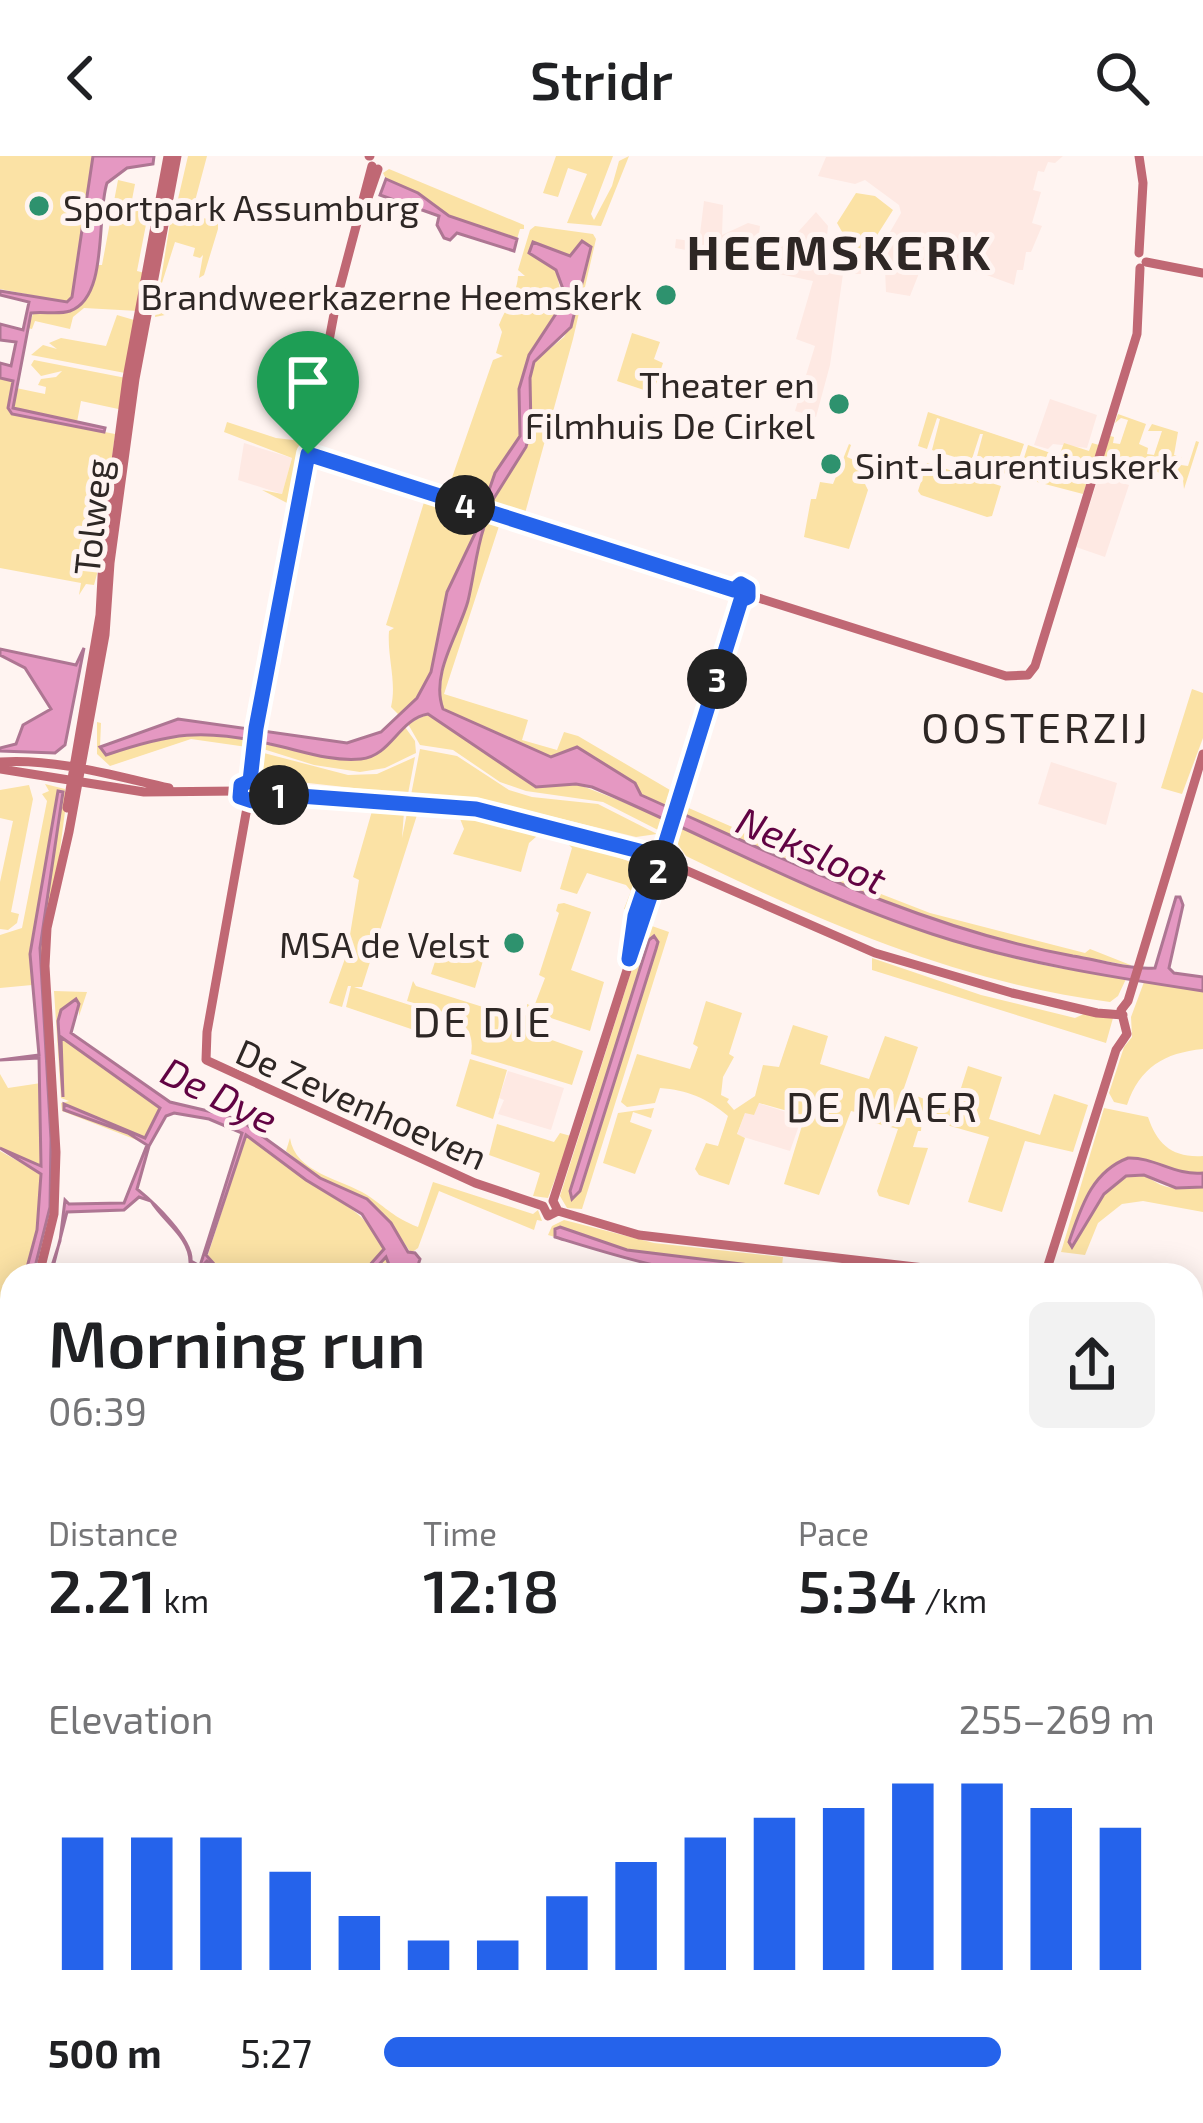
<!DOCTYPE html>
<html lang="en">
<head>
<meta charset="utf-8">
<style>
  :root { --surface:#fff; --page:#f2f2f2; --text:#202124; --muted:#757577; --accent:#2563eb }
  body { margin:0; font-family:"Exo 2",sans-serif; background:var(--page); color:var(--text); height:100vh; display:flex; flex-direction:column; font-size:45px; white-space:nowrap }
  * { box-sizing:border-box; margin:0 }
  p { font-size:39px; color:var(--muted) }
  .icon { flex:none; width:66px; height:66px; fill:none; stroke:currentColor; stroke-width:2; stroke-linecap:round; stroke-linejoin:round }
  .map { position:relative; flex:1; overflow:hidden }
  .side { position:absolute; left:0px; top:1107px; width:1203px; height:861px; display:flex; flex-direction:column; background:var(--surface); border-radius:36px 36px 0 0; box-shadow:0 6px 30px #0003 }
  .side>* { flex:none }
  .pin { position:absolute; display:grid; place-items:center; width:102px; height:102px; color:#fff; margin:-123px -51px; border-radius:50% 50% 50% 0; rotate:-45deg; box-shadow:0 0 12px #0007 }
  .pin .icon { rotate:45deg }
  .km { position:absolute; width:60px; height:60px; margin:-30px; border-radius:50%; background:#222; color:#fff; font-size:33px; line-height:60px; text-align:center }
  .round { display:grid; place-items:center; flex:none; width:126px; height:126px; border-radius:18px; background:var(--page) }
  .overview { display:flex; align-items:center; justify-content:space-between; height:204px; padding:0 48px }
  h1 { font-size:66px; font-weight:600; line-height:90px }
  .stats { display:grid; grid-template-columns:repeat(3,1fr); gap:18px; height:204px; padding:12px 48px }
  .stats div { display:grid; align-content:center }
  .stats b { font-size:60px; font-weight:600 }
  .stats small { font-size:33px; font-weight:400 }
  .stats p { font-size:33px }
  .chart { height:336px; padding:24px 48px }
  .chart p { display:flex; justify-content:space-between }
  .chart svg { width:100%; height:216px; margin-top:12px; stroke:var(--accent); stroke-width:6 }
  ul { padding:0 48px; list-style:none; font-size:39px }
  li { display:grid; grid-template-columns:192px 144px 1fr; align-items:center; height:90px }
  li i { height:30px; border-radius:15px; background:var(--accent) }
  header { display:flex; justify-content:space-between; align-items:center; height:156px; padding:0 48px; background:var(--surface); font-size:54px; font-weight:600 }
  .map>svg:first-child { display:block }
  .built { fill:#fee9e3 }
  .green { fill:#fbe2a5; fill-rule:evenodd }
  .water { fill:#e598c2; stroke:#ae7693; stroke-width:3; fill-rule:evenodd }
  .lines { fill:none; stroke-linecap:round; stroke-linejoin:round }
  .secondary { stroke:#c06874; stroke-width:9 }
  .primary { stroke:#ae4256; stroke-width:10 }
  .rail { stroke:#78706e; stroke-width:3; stroke-dasharray:15 15; stroke-linecap:butt }
  .route-casing { stroke:#fff; stroke-width:24 }
  .route { stroke:#2563eb; stroke-width:15 }
  .poi-dot { fill:#2e926e; stroke:#fff4f1; stroke-width:4.5 }
  .labels { text-anchor:middle; dominant-baseline:central; stroke-width:10; stroke-linejoin:round; paint-order:stroke }
  .poi-label { font-size:36px; fill:#2e2725; stroke:#fff4f1; text-anchor:end }
  .street-label { font-size:36px; fill:#2e2725; stroke:#fff4f1 }
  .water-label { font-size:39px; font-style:italic; fill:#610343; stroke:#fff4f1 }
  .quarter-label { font-size:42px; letter-spacing:3px; fill:#2e2725; stroke:#fff4f1 }
  .district-label { font-size:48px; font-weight:bold; letter-spacing:3px; fill:#2e2725; stroke:#fff4f1 }
</style>
</head>
<body>
<header><svg class="icon" aria-label="back" viewBox="0 0 24 24"><path d="M15 5l-7 7 7 7"/></svg>Stridr<svg class="icon" aria-label="search" viewBox="0 0 24 24"><circle cx="10" cy="10" r="6"/><path d="M15 15l6 6"/></svg></header>
<div class="map">
<svg width="1203" height="1967" viewBox="0 0 1203 1967">
  <rect width="100%" height="100%" fill="#fff4f1"/>
  <path class="built" d="M1063,0L1055,7L1048,6L1044,16L1038,15L1033,34L1041,36L1032,67L1042,70L1031,96H1026L1023,114H1017L1014,129L927,97L910,140L886,136L885,113L862,112L861,118H843L830,209L816,261L795,255L815,190L796,183L813,125L745,111L747,102L735,96L727,94L725,101L675,92L676,83L699,86L704,45L723,49L722,79L748,67L760,70L759,78L796,85L798,76L816,56L828,70L825,100L836,109L842,102L867,103L886,83L901,57L899,49L865,24L855,28L818,20L826,1Z
    M1050,243L1097,259L1087,292L1053,288L1048,293L1034,289Z
    M244,287L292,302L282,338L238,324Z
    M1099,320L1129,329L1105,401L1076,391Z
    M1051,606L1117,627L1106,669L1038,648Z
    M508,915L564,932L551,974L498,958L504,944L499,942Z
    M758,947L802,961L790,995L737,979L745,957Z"/>
  <path class="green" d="M0,0H93L73,138L67,146L0,133Z
    M188,0H207L191,60L214,64L211,70L218,65V73L204,119L199,122L203,99L200,102L193,100L195,92L175,86L161,130V156L165,159L155,161L170,67L173,57L183,59L175,56Z
    M556,0H613L591,58L594,64L612,30L619,5L629,0L601,70L567,67L587,18L568,12L558,41L543,37Z
    M389,13L524,69V73H520L517,83L449,60L418,37L386,23L383,17Z
    M118,24L135,28L131,49L149,53L137,115L145,117L138,155L84,152L73,161L70,173L35,165L32,173L28,172L34,155C76,158 87,150 97,109H102Z
    M856,37L875,40L893,54L867,95L849,88L837,67Z
    M535,70L593,78L596,83L573,183L524,361L447,336L493,204L503,200L496,197L502,176L499,169C506,151 517,138 518,120H525L518,114L530,74ZM532,87L566,100L575,97L579,87L573,164L564,181L534,206L530,222L531,273L494,341L487,339L495,317L520,280L519,233L529,199L563,147L556,114L532,97Z
    M117,159L134,164L125,217L31,199L43,189L57,193L49,187L61,182L106,190Z
    M632,177L660,186L654,203L663,207L653,237L617,225Z
    M34,204L126,222L123,254L81,245L77,266L14,254L16,232L45,238L46,231L38,229L41,223L56,221L62,215L41,220L31,209Z
    M0,222L14,224L8,251L12,258L115,278L97,418L94,429L86,428L79,439L81,427L0,412Z
    M928,256L1024,288L1013,320L975,308L983,278H980L971,306L932,294L940,263L937,262L927,293L918,290Z
    M1118,258L1146,268L1139,288L1148,292L1147,298L1154,299L1162,275H1148L1152,268L1178,276L1174,299L1182,302L1181,309L1188,310L1196,285L1199,286L1184,333L1183,324L1109,301L1104,311L1100,310L1110,280L1114,281L1113,287L1120,288L1128,264L1121,262L1115,267Z
    M227,266L276,282L293,284L307,270L295,345L287,347L262,334L282,338L292,302L224,276Z
    M1064,287L1089,295L1092,287L1099,289L1083,338L1018,321L1028,289L1059,300Z
    M849,288L851,289L847,301L870,311L865,328L868,334L849,393L804,381L811,343H816L820,326L833,328Z
    M927,307L1001,330L992,360L987,361L921,339L918,335Z
    M425,343L501,364L444,538L528,564L522,584L557,594L564,576L578,580L670,634L665,650L641,639L637,629L572,595L551,601L442,553C433,524 472,404 484,371L479,367L447,438L431,516L417,542L400,560L391,551C397,526 387,501 389,475L394,472L386,469Z
    M1192,533L1203,537V582L1182,638L1161,632Z
    M428,558L536,631L577,628L662,661L658,674L603,646L526,635L500,626L453,594L420,589L408,568Z
    M97,566L101,567L100,591C126,594 143,585 168,579C193,574 223,578 248,583L247,591L191,583L110,610L97,598Z
    M405,571L415,585L416,597L385,612L360,616L314,609L260,592L261,586L338,604L359,603L376,599Z
    M420,593L457,600L509,634L532,641L598,648L657,678L636,681L513,651L411,639Z
    M260,596L348,619L377,618L415,601L408,638L272,623L259,613Z
    M45,628L65,633L66,648L42,830L40,792L63,637L58,636L31,787L32,829L0,832V779L22,772L47,645L42,638L49,635Z
    M29,629L33,643L11,756L19,758L17,767L8,774L0,773V726L13,665L0,662V634Z
    M684,650L753,680L755,685L848,717L850,726L930,757L1085,797L1090,793L1133,810C1069,799 1006,788 944,768C854,738 768,696 681,657Z
    M372,655L404,656L402,682L407,657L417,659L362,831H354L422,853L417,875L346,851L351,830H348L342,851L329,847L347,797L359,724L353,721Z
    M459,660L562,680L641,710L627,754L624,753L631,735L626,729L587,717L577,738L560,733L572,692L568,688L537,680L529,687L521,716L453,698L464,673Z
    M678,669C791,720 903,776 1025,805C1058,813 1092,817 1126,823L1118,840L1110,846C961,827 820,766 686,700L675,684Z
    M564,747L591,756L571,814L604,826L590,875L542,859L541,850L535,848L545,822L539,819L559,757L556,755L558,748Z
    M649,769L669,776L582,1053L567,1052L560,1040L645,772Z
    M442,784L485,798L475,832L431,818Z
    M872,802L981,839L1075,862L1086,857L1113,862L1106,887L872,814Z
    M413,825L416,830L521,863L527,858V848L537,852L532,877L583,895L572,929L471,898C478,859 436,854 407,845Z
    M1144,826L1203,835V893C1164,897 1140,911 1127,949L1114,946L1109,937L1124,891L1132,881L1131,861Z
    M54,835L87,836L79,860V848L60,880L160,950L146,982L116,971L145,984L147,988L62,955L61,947L69,945L61,942Z
    M706,845L742,857L729,898L734,901L723,921L721,939L729,943L727,946L734,954L755,940L763,909L779,911L793,869L828,880L820,908L869,923L885,880L918,891L903,935L954,954L968,910L1002,921L989,963L1040,979L1054,938L1088,949L1073,996L1025,985L1002,1056L968,1046L989,981L922,962L921,975H918L913,991L928,992L909,1049L879,1040L877,1035L898,973L867,965L868,959L851,955L819,1039L784,1028L805,960L759,947L754,959L745,957L737,978L745,982L729,1029L699,1019L695,1013L706,987L718,990L728,960C707,942 687,934 660,932L655,947L627,951L621,946L637,898L690,913L698,891L693,888Z
    M470,903L507,914L493,963L456,950Z
    M0,918L8,932L41,927V1010L0,992Z
    M654,952L651,962L633,956L630,966L652,974L635,1018L603,1007L618,957Z
    M1104,952L1148,961C1157,988 1172,1002 1203,1000V1017L1185,1018L1121,1004C1090,1021 1080,1054 1069,1086L1076,1087C1087,1062 1106,1017 1138,1019C1149,1019 1154,1027 1164,1030C1177,1034 1190,1032 1203,1031V1056L1143,1045L1122,1048L1098,1067L1085,1099L1061,1096Z
    M497,968L554,986L560,977L571,980L548,1042L533,1040L540,1017L489,999Z
    M246,979C267,993 286,1011 307,1025C359,1059 371,1056 393,1119H223L206,1105Z
    M290,982C295,1017 342,1023 367,1039C388,1053 393,1061 418,1071L433,1026L533,1058L538,1054L542,1065L537,1064L534,1074L439,1035L418,1092L411,1097L391,1067L358,1038L320,1022L286,995Z
    M0,995L41,1018C42,1053 36,1086 25,1119H12V1148L0,1178Z
    M564,1064L654,1087L783,1101L781,1119H772L766,1111L627,1094L567,1073L554,1078L555,1081L548,1079L552,1070Z
    M1203,1405V1586L1191,1548V1406Z
    M1191,1555L1203,1594V1831L1191,1837Z
    M1191,1935H1203V1967H1087L1084,1956H1191Z
    M471,1956H839L829,1967H443Z"/>
  <path class="water" d="M93,0H154L153,8L127,12L107,27C96,60 109,141 70,155C58,159 43,155 31,157L13,252L105,272L104,276L12,258L8,252L13,225L0,222V207L11,210L16,186L0,184V168L23,174L29,146L0,139V135L67,146L72,141Z
    M386,23L418,37L449,60L517,83L514,95L457,77L450,84L444,82L437,69L439,60L380,39Z
    M582,85L591,91L571,171L534,206L530,222L531,273L526,291L494,342L487,340L495,317L520,280L519,233L529,199L563,147V133L556,114L529,97L533,86L570,100Z
    M481,365L484,371C476,395 474,420 468,445C459,478 430,518 443,553L551,601L577,591L635,627L641,639C782,702 920,772 1073,800C1099,804 1129,814 1155,812L1176,741H1180L1183,749L1169,812L1174,817L1203,821V835C1111,821 1020,807 932,778C815,740 705,679 592,631L576,628L536,631L428,558C399,563 391,600 361,603C330,606 299,594 270,588C202,572 171,577 106,599L100,591L178,563L347,587L381,576L417,542L431,516L447,436Z
    M84,492L65,589L55,597L0,595V592L16,588L23,569L51,553L25,512L0,499V493L76,509Z
    M58,635L63,636L40,792L51,983L50,1051L33,1119H25L37,1074L41,1018L0,992L41,1010L39,902L0,904L39,899L30,798Z
    M654,780L658,786L656,793L580,1035L572,1043L570,1035L649,784Z
    M76,843L79,848L71,877L170,946L225,959L247,969L320,1022L367,1043L391,1067L408,1096L415,1097L420,1103L415,1119H393L386,1101L369,1119H361L384,1093L362,1058L306,1024L246,979L206,1099L224,1119L207,1105L200,1112L190,1106C190,1081 164,1066 151,1045L139,1041L124,1054L67,1056L51,1119H49L60,1085L65,1044L69,1048L124,1047L147,989L128,977L64,954V948L145,982L160,952L61,881L63,941L58,865L61,854ZM174,957L209,963L242,977L200,1110L191,1105C193,1083 153,1046 137,1033L149,990L166,960Z
    M1128,1002C1155,1001 1175,1020 1203,1017V1031L1176,1032L1144,1019L1126,1020L1104,1038L1072,1091L1069,1086C1081,1052 1091,1016 1128,1002Z
    M560,1071L627,1094L766,1111L772,1118C705,1129 620,1101 555,1081V1073Z"/>
  <g class="lines">
    <path class="secondary" d="M369,0H370
      M368,42L378,13
      M1139,97L1143,27L1139,0
      M1146,106L1203,117
      M307,298L734,434
      M749,439L1006,520L1028,519L1035,510L1137,178L1140,112
      M0,606C55,602 115,620 169,632
      M0,613L144,636L238,635
      M250,625L257,569L337,142L372,10
      M259,637L476,654L648,697
      M248,646L207,876L206,904L475,1027L543,1050
      M67,652L100,459L103,402L127,222L168,0
      M658,690L736,442
      M664,692L740,449
      M667,706L875,797L1012,837L1097,857L1123,859
      M630,786L652,710
      M1121,854L1128,845L1203,598
      M543,1050L548,1060L558,1055L553,1045L660,711
      M558,1055L639,1079L985,1119
      M39,1119L54,1058L56,996L45,810L47,772L69,676L105,479L110,407L135,223L177,0
      M1045,1119L1116,894L1127,878L1121,854
      M0,1245L12,1189
      M0,1479L12,1480
      M0,1870H12
      M0,1940L12,1941"/>
    <path class="primary" d="M163,1956L213,1967
      M0,1963L57,1960L167,1967"/>
    <path class="rail" d="M0,1918L12,1919
      M1191,1927H1203"/>
  </g>
  <g class="lines">
    <defs>
      <path id="route" d="M308,298L256,572L250,625L241,629L240,641L252,645L259,637L476,653L647,697L650,709L660,711L629,803L635,760L652,710C658,712 662,712 667,706L664,692L741,444L748,441V432L741,428L734,434L308,298"/>
    </defs>
    <use href="#route" class="route-casing"/>
    <use href="#route" class="route"/>
  </g>
  <g class="poi-dot">
    <circle cx="39" cy="50" r="12"/>
    <circle cx="666" cy="139" r="12"/>
    <circle cx="839" cy="248" r="12"/>
    <circle cx="831" cy="308" r="12"/>
    <circle cx="514" cy="787" r="12"/>
  </g>
  <g class="labels">
    <g class="poi-label">
      <text x="63" y="50" text-anchor="start">Sportpark Assumburg</text>
      <text x="642" y="139">Brandweerkazerne Heemskerk</text>
      <text x="815" y="227">Theater en<tspan x="815" dy="41">Filmhuis De Cirkel</tspan></text>
      <text x="855" y="308" text-anchor="start">Sint-Laurentiuskerk</text>
      <text x="490" y="787">MSA de Velst</text>
    </g>
    <g class="street-label">
      <text transform="translate(91 361) rotate(-84)">Tolweg</text>
      <text transform="translate(362 947) rotate(24)">De Zevenhoeven</text>
    </g>
    <g class="water-label">
      <text transform="translate(812 693) rotate(24)">Neksloot</text>
      <text transform="translate(220 938) rotate(26)">De Dye</text>
    </g>
    <g class="quarter-label">
      <text x="1036" y="570">OOSTERZIJ</text>
      <text x="483" y="864">DE DIE</text>
      <text x="883" y="949">DE MAER</text>
    </g>
    <g class="district-label">
      <text x="840" y="95">HEEMSKERK</text>
    </g>
  </g>
</svg>
<div class="pin" style="left:308px;top:298px;background:#1e9e55"><svg class="icon" aria-label="arrive" viewBox="0 0 24 24"><path d="M6 21V4h12l-3 4 3 4H6"/></svg></div>
<b class="km" style="left:279px;top:639px">1</b>
<b class="km" style="left:658px;top:714px">2</b>
<b class="km" style="left:717px;top:523px">3</b>
<b class="km" style="left:465px;top:349px">4</b>
<section class="side">
<div class="overview"><div><h1>Morning run</h1><p>06:39</p></div><a class="round"><svg class="icon" aria-label="share" viewBox="0 0 24 24"><path d="M12 15V3M7 8l5-5 5 5M5 13v7h14v-7"/></svg></a></div>
<div class="stats">
<div><p>Distance</p><b>2.21<small> km</small></b></div>
<div><p>Time</p><b>12:18</b></div>
<div><p>Pace</p><b>5:34<small> /km</small></b></div>
</div>
<div class="chart"><p><span>Elevation</span>255–269 m</p>
<svg viewBox="0 0 160 44" preserveAspectRatio="none"><path d="M5 44V17M15 44V17M25 44V17M35 44V24M45 44V33M55 44V38M65 44V38M75 44V29M85 44V22M95 44V17M105 44V13M115 44V11M125 44V6M135 44V6M145 44V11M155 44V15"/></svg>
</div>
<ul>
<li><b>500 m</b>5:27<i style="width:80%"></i></li>
</ul>
</section>
</div>
</body>
</html>
